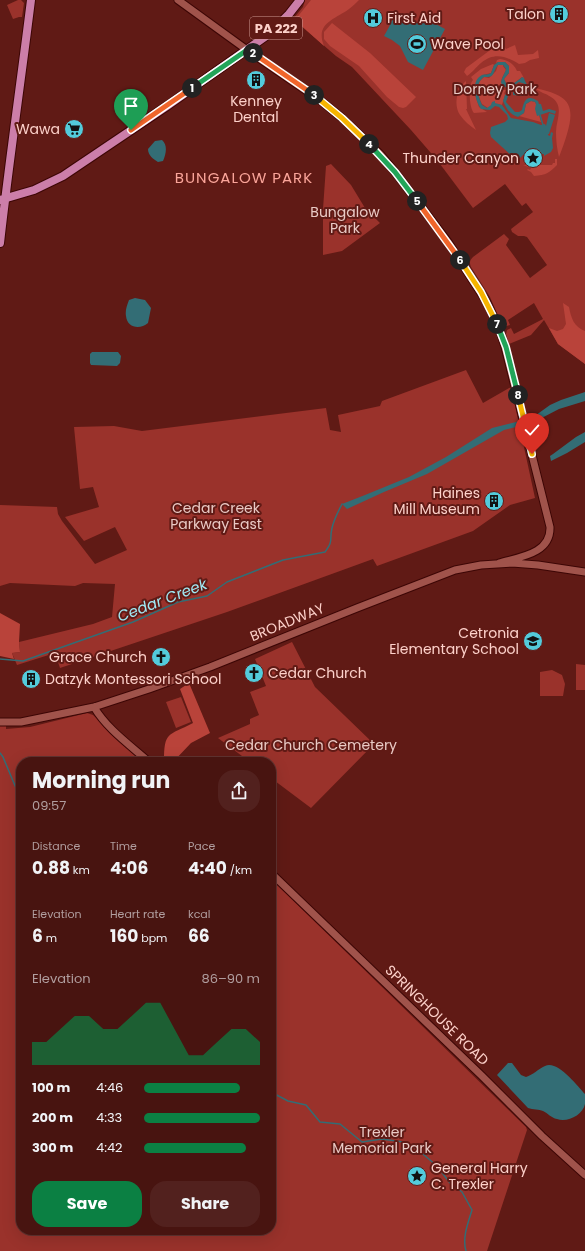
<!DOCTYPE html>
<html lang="en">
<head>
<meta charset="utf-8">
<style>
  :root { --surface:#481410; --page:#52211e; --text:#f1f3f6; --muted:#b19e9f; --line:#603330; --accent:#0b8043 }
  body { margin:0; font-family:Poppins,sans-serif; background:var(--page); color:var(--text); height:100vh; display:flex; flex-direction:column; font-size:15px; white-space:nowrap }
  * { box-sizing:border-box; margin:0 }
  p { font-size:13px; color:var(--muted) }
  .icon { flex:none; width:22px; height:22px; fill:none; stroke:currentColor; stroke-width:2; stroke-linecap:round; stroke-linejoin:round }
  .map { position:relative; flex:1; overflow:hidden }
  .side { position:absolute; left:16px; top:757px; width:260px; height:478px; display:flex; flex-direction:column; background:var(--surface); border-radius:16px; box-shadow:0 4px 16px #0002,0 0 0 1px var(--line) }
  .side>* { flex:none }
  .pin { position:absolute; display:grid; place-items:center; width:34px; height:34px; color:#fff; margin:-41px -17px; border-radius:50% 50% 50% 0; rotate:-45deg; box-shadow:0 0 4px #0007 }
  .pin .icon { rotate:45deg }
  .km { position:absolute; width:20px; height:20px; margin:-10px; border-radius:50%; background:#222; color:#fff; font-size:11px; line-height:20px; text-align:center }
  .round { display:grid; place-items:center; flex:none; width:42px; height:42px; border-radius:16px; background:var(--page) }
  .summary { display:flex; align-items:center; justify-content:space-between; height:68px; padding:0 16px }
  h1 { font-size:22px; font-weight:700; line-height:30px }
  .figures { display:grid; grid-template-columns:repeat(3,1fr); gap:6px; height:68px; padding:4px 16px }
  .figures div { display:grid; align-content:center }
  .figures b { font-size:17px; font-weight:700 }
  .figures small { font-size:11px; font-weight:400 }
  .figures p { font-size:11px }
  .chart { height:112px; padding:8px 16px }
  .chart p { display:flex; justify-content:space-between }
  .chart svg { width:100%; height:72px; margin-top:4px; fill:var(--accent); opacity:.7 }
  .button { display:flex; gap:8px; margin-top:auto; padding:8px 16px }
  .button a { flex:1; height:46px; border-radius:16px; background:var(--accent); color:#fff; font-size:16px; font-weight:700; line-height:46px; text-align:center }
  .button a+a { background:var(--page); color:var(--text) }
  ul { padding:0 16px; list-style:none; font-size:13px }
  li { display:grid; grid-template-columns:64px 48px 1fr; align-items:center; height:30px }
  li i { height:10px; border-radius:5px; background:var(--accent) }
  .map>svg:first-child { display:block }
  .green { fill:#9a322b }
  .forest { fill:#b9433a }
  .water { fill:#336d75 }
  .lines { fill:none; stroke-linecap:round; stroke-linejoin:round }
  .stream { stroke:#336d75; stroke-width:1.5 }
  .secondary-casing { stroke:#3c0605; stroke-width:9 }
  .primary-casing { stroke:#3c0605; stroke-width:10 }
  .secondary { stroke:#a0534b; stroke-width:7 }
  .primary { stroke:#cc7ea9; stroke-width:8 }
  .split-1-casing { stroke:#fff; stroke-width:8 }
  .split-2-casing { stroke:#fff; stroke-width:8 }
  .split-3-casing { stroke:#fff; stroke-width:8 }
  .split-4-casing { stroke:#fff; stroke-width:8 }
  .split-5-casing { stroke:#fff; stroke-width:8 }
  .split-6-casing { stroke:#fff; stroke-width:8 }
  .split-7-casing { stroke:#fff; stroke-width:8 }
  .split-8-casing { stroke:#fff; stroke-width:8 }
  .split-9-casing { stroke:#fff; stroke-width:8 }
  .split-1 { stroke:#f0652b; stroke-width:5 }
  .split-2 { stroke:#22a559; stroke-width:5 }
  .split-3 { stroke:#f0652b; stroke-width:5 }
  .split-4 { stroke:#f5b400; stroke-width:5 }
  .split-5 { stroke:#22a559; stroke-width:5 }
  .split-6 { stroke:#f0652b; stroke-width:5 }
  .split-7 { stroke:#f5b400; stroke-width:5 }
  .split-8 { stroke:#22a559; stroke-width:5 }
  .split-9 { stroke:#f5b400; stroke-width:5 }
  .labels { text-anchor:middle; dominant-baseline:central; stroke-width:4; stroke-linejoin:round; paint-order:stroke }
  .shield { fill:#601a15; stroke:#ce9a94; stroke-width:1 }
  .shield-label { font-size:13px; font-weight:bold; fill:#fdd1ca }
  .poi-label { font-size:14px; fill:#fdd1ca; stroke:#601a15; text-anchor:end }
  .park-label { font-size:14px; fill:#eacac5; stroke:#601a15 }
  .street-label { font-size:14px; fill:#fdd1ca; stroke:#601a15 }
  .neighbourhood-label { font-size:15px; letter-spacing:1px; fill:#faa59a; stroke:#601a15 }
  .water-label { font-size:15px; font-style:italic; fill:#a0e9f4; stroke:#601a15 }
</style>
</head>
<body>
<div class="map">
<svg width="585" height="1251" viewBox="0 0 585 1251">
  <rect width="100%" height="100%" fill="#601a15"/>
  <path class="green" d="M18,0H21L24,3L22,17H19L13,19L7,5Z
    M305,0H585V364L558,344L544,320L531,335L509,344L506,334L507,330L511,328L514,334L543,319L534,303L508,320L510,325L503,327L490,297L471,267C469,262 470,260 473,257L504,234L509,239L506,245L530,278L547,265L527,237L524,236H518L512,232L511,229L533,212L526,203L522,206L505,184L473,208L437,160L411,130L352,67L336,56L293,19L303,7Z
    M331,164L351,185L365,208L380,223L342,251L323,255V209L326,166Z
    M466,370L483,403L511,387L535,498L510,505L473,531L377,566L373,559L227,612L60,668L55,653L17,665L12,653L20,652L19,642L93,624L112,617L115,584L83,583L75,586L10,583L0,586V505L57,507L58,514L62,521L95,564L127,550L115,527L84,541L65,517L99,507L93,487L80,489L74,427L114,426L142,431L326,408L330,430L341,432L338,415L380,406L382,401Z
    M292,642L315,687L374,744L311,808L271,778V762H250L218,738L250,724V719L259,715L250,692L266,686L255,659Z
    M576,664L585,665V690H576Z
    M552,670L562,675L565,684L563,696H540V672Z
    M181,697L191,722L176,728L166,702Z
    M87,713L93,715L144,762H21V1230H271V879L526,1127L527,1130L487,1251H0V726H6V729L30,727Z"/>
  <path class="forest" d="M311,0H359C356,3 353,6 349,9C334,20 315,23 324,46L295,20Z
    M332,23L370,53L416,97L406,107L403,108L399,107L387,97L359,66L330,46L324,39V32Z
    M501,42L506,49L515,45L518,55L533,54L538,50L539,58L530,60L525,63L519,64C506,56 494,52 481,63C476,67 473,72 467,76L464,72L466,68Z
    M500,59C508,60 514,64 517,71H520L524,78L522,77L513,84L510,85H507L504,79L509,73V66L505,62H498L496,63L497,60Z
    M493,64L494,65L491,73L483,75L474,91L479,107L487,112L474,113C469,108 468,85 473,80L471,77L481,69Z
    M498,65H503V66L506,70L502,78L501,82L503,85V90H506L504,93L505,95L502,105C496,103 493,105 488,108L482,104C478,95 474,85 484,77L489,78L496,71Z
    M466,81L467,109H466L476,130C470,126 464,121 460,115C453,105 457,88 466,81Z
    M535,88C565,95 577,101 567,134C565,141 562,149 559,157C557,149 556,141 556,132C556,120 565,106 551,97C545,93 541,93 535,88Z
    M531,101L535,102L536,104L541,122L519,116L524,113L526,104Z
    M555,159H557V165C549,173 546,175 534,176L531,172L527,170L528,169L530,170L531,168L523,165H552L553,163H555Z
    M563,303L569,307C571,318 574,327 585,331V364L558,344L549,328L557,331L563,329L566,324Z
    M0,613L20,624L19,642L20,652L12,653L14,659L0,656Z
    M189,683L210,733L191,743L173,762H164C164,731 168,736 193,723L180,689Z"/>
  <path class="water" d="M394,16L411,23H419L430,21L445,29L423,70L408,62L400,46L392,40L384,36L389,27L417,41L389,27Z
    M498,62H505L509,66V73L504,79L507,85C511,86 519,80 522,77L524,78C526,86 535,90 523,96L513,95V92C518,93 523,95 526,89L525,84L519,82L511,88L505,87L501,83C502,76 505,74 506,69L503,65H498C492,72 496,78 484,77C474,84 478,96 482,105L487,108L491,105L492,102L495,101V103L502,105L511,118L533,122L541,125L545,124L546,126L549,113L555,115L549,134H548V135L550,136L551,132L553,133L552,138L553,148L551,152L544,156V154L523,155L520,158H514L491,137L490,133L491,127L505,122L508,119L507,115L499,107L495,106L490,110L481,109C475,101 470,81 482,75C485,74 488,75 491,73L494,65Z
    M509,92L510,93V95L508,96L506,102L515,112H519L522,110C524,100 527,94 538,101L539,104H541L543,111L549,109L556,111L555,114L549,112L537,116L535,109L536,104L535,102L531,101L526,104L524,113L518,117C510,115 506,108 503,101L505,95Z
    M162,140C168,145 166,154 163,161L158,162C153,159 148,155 148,149L155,141Z
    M135,298L145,300L151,308L148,323C140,330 127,328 126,316C125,311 127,305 129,300Z
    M92,352H118L121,356L120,363L117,366L91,365L90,363V354Z
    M585,392V401L559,409L532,423L504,430L427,474L384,492L347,509L342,504L365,495L409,477L446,457L492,428L532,418L550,405L561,400Z
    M585,432V442L567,453L551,461L550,456L553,454L576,437Z
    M508,1063H512L521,1075L526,1077C533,1075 538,1069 545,1066C558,1060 577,1086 585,1094C585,1097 585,1101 585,1104C583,1115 567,1123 557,1119C551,1118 548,1113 543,1111C539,1109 533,1110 528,1108L497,1075Z"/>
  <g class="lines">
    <path class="stream" d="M540,115L543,125
      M0,659L23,661L133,622L178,602L207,596L227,582L283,560L325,552C334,540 329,541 332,528C334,519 338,512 342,504
      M0,753L3,757L21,800
      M271,1092L288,1101L306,1105L320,1122L340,1124L362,1142L382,1139L403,1142L417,1149L437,1166L450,1183L462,1192L472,1210C468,1223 462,1238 466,1251"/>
    <defs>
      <path id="secondary" d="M178,0L247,50L320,100L342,118L380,154L395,172L448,242L486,301L499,328L505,347L550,527C551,554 519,557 499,563
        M94,707C107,729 130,745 149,762
        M0,722H21L94,707L149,689L210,667L357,608L455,570L481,565L512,563L538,565L585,572
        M271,873L482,1076L542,1136L585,1175"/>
      <path id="primary" d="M0,200L34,190L63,176L167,106L269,34L289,14L300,0
        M0,243C9,162 21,81 31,0"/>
    </defs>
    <use href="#secondary" class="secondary-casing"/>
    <use href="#primary" class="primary-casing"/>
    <use href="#secondary" class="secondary"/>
    <use href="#primary" class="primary"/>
  </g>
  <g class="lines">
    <defs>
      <path id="split-1" d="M131,130L192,88"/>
      <path id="split-2" d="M192,88L247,50L253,53"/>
      <path id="split-3" d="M253,53L314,95"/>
      <path id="split-4" d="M314,95L342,118L369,144"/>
      <path id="split-5" d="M369,144L395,172L417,201"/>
      <path id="split-6" d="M417,201L460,260"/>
      <path id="split-7" d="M460,260L481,292L497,324"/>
      <path id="split-8" d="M497,324L506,347L518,395"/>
      <path id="split-9" d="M518,395L532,454"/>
    </defs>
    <use href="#split-1" class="split-1-casing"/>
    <use href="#split-2" class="split-2-casing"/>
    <use href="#split-3" class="split-3-casing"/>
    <use href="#split-4" class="split-4-casing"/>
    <use href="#split-5" class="split-5-casing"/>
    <use href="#split-6" class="split-6-casing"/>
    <use href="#split-7" class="split-7-casing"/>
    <use href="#split-8" class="split-8-casing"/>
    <use href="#split-9" class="split-9-casing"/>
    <use href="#split-1" class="split-1"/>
    <use href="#split-2" class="split-2"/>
    <use href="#split-3" class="split-3"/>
    <use href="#split-4" class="split-4"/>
    <use href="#split-5" class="split-5"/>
    <use href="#split-6" class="split-6"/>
    <use href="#split-7" class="split-7"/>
    <use href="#split-8" class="split-8"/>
    <use href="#split-9" class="split-9"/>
  </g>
  <defs>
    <symbol id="building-disc" viewBox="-11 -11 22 22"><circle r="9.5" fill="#53cbdb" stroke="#601a15"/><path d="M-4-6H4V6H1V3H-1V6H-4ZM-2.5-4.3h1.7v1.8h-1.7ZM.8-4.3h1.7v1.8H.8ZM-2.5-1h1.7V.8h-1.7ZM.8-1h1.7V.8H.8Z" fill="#111"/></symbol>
    <symbol id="hospital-disc" viewBox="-11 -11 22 22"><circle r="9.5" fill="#53cbdb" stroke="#601a15"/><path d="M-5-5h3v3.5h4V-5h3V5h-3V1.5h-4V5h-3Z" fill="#111"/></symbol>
    <symbol id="stadium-disc" viewBox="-11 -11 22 22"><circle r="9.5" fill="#53cbdb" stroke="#601a15"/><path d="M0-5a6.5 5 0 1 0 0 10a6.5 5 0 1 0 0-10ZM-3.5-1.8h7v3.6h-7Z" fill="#111"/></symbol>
    <symbol id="supermarket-disc" viewBox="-11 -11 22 22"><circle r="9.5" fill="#53cbdb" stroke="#601a15"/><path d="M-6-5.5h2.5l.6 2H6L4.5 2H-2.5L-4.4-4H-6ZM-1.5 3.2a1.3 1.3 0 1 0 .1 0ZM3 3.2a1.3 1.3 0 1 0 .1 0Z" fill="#111"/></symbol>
    <symbol id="sight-disc" viewBox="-11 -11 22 22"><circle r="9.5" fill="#53cbdb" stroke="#601a15"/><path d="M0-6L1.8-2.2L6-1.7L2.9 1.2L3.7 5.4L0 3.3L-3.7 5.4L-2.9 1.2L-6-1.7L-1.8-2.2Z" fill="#111"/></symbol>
    <symbol id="school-disc" viewBox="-11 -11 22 22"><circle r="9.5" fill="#53cbdb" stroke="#601a15"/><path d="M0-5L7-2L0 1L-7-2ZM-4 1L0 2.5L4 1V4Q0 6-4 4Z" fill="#111"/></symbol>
    <symbol id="church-disc" viewBox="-11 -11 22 22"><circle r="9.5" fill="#53cbdb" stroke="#601a15"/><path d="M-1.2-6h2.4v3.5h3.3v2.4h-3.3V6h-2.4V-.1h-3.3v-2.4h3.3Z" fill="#111"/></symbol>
  </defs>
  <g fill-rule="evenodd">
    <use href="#building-disc" x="548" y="3" width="22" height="22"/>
    <use href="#hospital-disc" x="362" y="7" width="22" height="22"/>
    <use href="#stadium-disc" x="406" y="33" width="22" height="22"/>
    <use href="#building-disc" x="245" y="69" width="22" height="22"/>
    <use href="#supermarket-disc" x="63" y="118" width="22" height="22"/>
    <use href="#sight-disc" x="522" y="147" width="22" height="22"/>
    <use href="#building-disc" x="483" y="490" width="22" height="22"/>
    <use href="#school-disc" x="522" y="630" width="22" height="22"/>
    <use href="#church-disc" x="150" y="646" width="22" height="22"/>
    <use href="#church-disc" x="243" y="662" width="22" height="22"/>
    <use href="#building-disc" x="20" y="668" width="22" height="22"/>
    <use href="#sight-disc" x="406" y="1165" width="22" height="22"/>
  </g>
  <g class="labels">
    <rect class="shield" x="250" y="17" width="52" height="22" rx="3"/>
    <g class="shield-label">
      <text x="276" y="28">PA 222</text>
    </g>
    <g class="poi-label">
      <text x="545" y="14">Talon</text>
      <text x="387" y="18" text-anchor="start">First Aid</text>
      <text x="431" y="44" text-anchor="start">Wave Pool</text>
      <text x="256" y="101" text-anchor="middle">Kenney<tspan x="256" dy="16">Dental</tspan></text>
      <text x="60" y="129">Wawa</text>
      <text x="519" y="158">Thunder Canyon</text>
      <text x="480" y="493">Haines<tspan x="480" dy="16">Mill Museum</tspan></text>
      <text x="519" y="633">Cetronia<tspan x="519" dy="16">Elementary School</tspan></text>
      <text x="147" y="657">Grace Church</text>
      <text x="268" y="673" text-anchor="start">Cedar Church</text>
      <text x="45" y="679" text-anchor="start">Datzyk Montessori School</text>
      <text x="431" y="1168" text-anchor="start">General Harry<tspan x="431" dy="16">C. Trexler</tspan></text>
    </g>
    <g class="park-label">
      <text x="495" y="89">Dorney Park</text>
      <text x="345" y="212">Bungalow<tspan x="345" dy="16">Park</tspan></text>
      <text x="216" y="508">Cedar Creek<tspan x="216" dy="16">Parkway East</tspan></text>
      <text x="311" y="745">Cedar Church Cemetery</text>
      <text x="382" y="1132">Trexler<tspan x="382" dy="16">Memorial Park</tspan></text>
    </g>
    <g class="street-label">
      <text transform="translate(287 622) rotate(-22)">BROADWAY</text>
      <text transform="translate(437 1015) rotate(44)">SPRINGHOUSE ROAD</text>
    </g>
    <g class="neighbourhood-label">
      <text x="244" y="177">BUNGALOW PARK</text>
    </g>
    <g class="water-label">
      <text transform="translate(162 600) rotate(-21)">Cedar Creek</text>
    </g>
  </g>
</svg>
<div class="pin" style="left:131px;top:130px;background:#1e9e55"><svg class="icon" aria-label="arrive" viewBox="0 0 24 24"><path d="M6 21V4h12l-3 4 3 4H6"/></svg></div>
<div class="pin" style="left:532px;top:454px;background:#d93025"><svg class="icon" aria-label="check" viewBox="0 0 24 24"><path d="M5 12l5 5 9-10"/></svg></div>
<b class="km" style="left:192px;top:88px">1</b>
<b class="km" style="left:253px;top:53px">2</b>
<b class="km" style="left:314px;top:95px">3</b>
<b class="km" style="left:369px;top:144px">4</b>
<b class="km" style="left:417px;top:201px">5</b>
<b class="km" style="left:460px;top:260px">6</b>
<b class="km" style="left:497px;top:324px">7</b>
<b class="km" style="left:518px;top:395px">8</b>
<section class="side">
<div class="summary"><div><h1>Morning run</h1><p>09:57</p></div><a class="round"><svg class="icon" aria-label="share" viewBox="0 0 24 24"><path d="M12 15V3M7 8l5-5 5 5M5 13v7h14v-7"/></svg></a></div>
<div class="figures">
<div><p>Distance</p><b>0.88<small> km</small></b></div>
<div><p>Time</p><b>4:06</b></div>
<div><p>Pace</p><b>4:40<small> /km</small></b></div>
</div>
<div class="figures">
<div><p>Elevation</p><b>6<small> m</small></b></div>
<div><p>Heart rate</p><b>160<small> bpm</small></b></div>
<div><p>kcal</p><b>66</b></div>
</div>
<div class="chart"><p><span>Elevation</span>86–90 m</p>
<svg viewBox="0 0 160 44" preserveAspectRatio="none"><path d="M0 44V30L10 30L20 22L30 14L40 14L50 22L60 22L70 14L80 6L90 6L100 22L110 38L120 38L130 30L140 22L150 22L160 30V44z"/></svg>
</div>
<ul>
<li><b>100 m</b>4:46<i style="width:83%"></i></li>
<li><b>200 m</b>4:33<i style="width:100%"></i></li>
<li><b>300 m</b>4:42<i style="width:88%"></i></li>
</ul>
<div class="button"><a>Save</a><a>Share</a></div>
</section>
</div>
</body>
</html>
